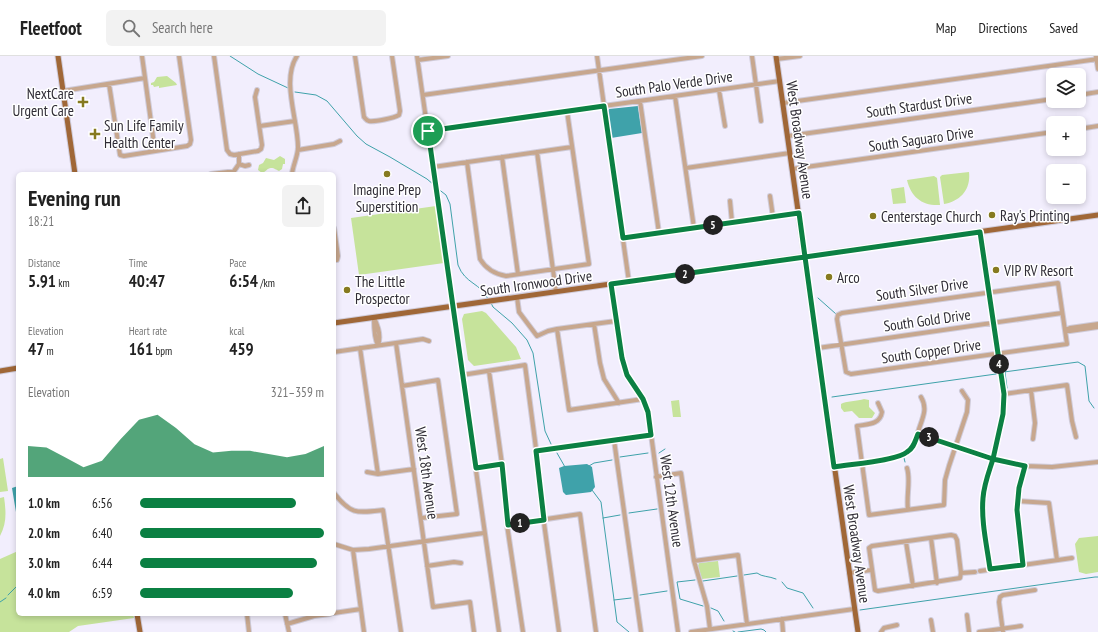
<!DOCTYPE html>
<html lang="en">
<head>
<meta charset="utf-8">
<style>
  :root { --surface:#fff; --page:#f2f2f2; --text:#222; --muted:#767676; --line:#e0e0e0; --accent:#0b8043 }
  body { margin:0; font-family:"PT Sans Narrow",sans-serif; background:var(--page); color:var(--text); height:100vh; display:flex; flex-direction:column; font-size:15px; white-space:nowrap }
  * { box-sizing:border-box; margin:0 }
  p { font-size:13px; color:var(--muted) }
  .icon { flex:none; width:22px; height:22px; fill:none; stroke:currentColor; stroke-width:2; stroke-linecap:round; stroke-linejoin:round }
  .map { position:relative; flex:1; overflow:hidden }
  .panel { position:absolute; left:16px; top:116px; width:320px; height:444px; display:flex; flex-direction:column; background:var(--surface); border-radius:6px; box-shadow:0 2px 6px #0003 }
  .panel>* { flex:none }
  .fabs { position:absolute; left:1046px; top:12px; display:grid; gap:8px }
  .fabs a { display:grid; place-items:center; width:40px; height:40px; border-radius:6px; background:var(--surface); box-shadow:0 2px 6px #0003; font-size:20px }
  .pin { position:absolute; display:grid; place-items:center; width:34px; height:34px; color:#fff; margin:-17px; border:2px solid #fff; border-radius:50%; box-shadow:0 1px 4px #0007 }
  .km { position:absolute; width:20px; height:20px; margin:-10px; border-radius:50%; background:#222; color:#fff; font-size:11px; line-height:20px; text-align:center }
  .round { display:grid; place-items:center; flex:none; width:42px; height:42px; border-radius:6px; background:var(--page) }
  .headline { display:flex; align-items:center; justify-content:space-between; height:68px; padding:0 12px }
  h1 { font-size:22px; font-weight:800; line-height:30px }
  .metrics { display:grid; grid-template-columns:repeat(3,1fr); gap:6px; height:68px; padding:4px 12px }
  .metrics div { display:grid; align-content:center }
  .metrics b { font-size:17px; font-weight:800 }
  .metrics small { font-size:11px; font-weight:400 }
  .metrics p { font-size:11px }
  .chart { height:112px; padding:8px 12px }
  .chart p { display:flex; justify-content:space-between }
  .chart svg { width:100%; height:72px; margin-top:4px; fill:var(--accent); opacity:.7 }
  ul { padding:0 12px; list-style:none; font-size:13px }
  li { display:grid; grid-template-columns:64px 48px 1fr; align-items:center; height:30px }
  li i { height:10px; border-radius:5px; background:var(--accent) }
  header { display:flex; align-items:center; gap:24px; box-sizing:border-box; height:56px; padding:0 20px; background:var(--surface); border-bottom:1px solid var(--line) }
  header strong { font-size:19px }
  nav { display:flex; gap:22px; margin-inline-start:auto; font-size:14px }
  .search { width:280px; height:36px; background:var(--page); display:flex; align-items:center; gap:10px; box-sizing:border-box; padding:0 14px; border-radius:6px; color:var(--muted); font-size:15px }
  .map>svg:first-child { display:block }
  .green { fill:#c6e39b }
  .water { fill:#3fa2aa }
  .lines { fill:none; stroke-linecap:round; stroke-linejoin:round }
  .stream { stroke:#3fa2aa; stroke-width:1 }
  .minor-casing { stroke:#cfcbd9; stroke-width:6 }
  .major-casing { stroke:#cfcbd9; stroke-width:7 }
  .minor { stroke:#c7a78e; stroke-width:4 }
  .major { stroke:#a06737; stroke-width:5 }
  .route-casing { stroke:#fff; stroke-width:8 }
  .route { stroke:#0b8043; stroke-width:5 }
  .poi-dot { fill:#867a1f; stroke:#fff; stroke-width:1.5 }
  .labels { text-anchor:middle; dominant-baseline:central; stroke-width:3; stroke-linejoin:round; paint-order:stroke }
  .street-label { font-size:15px; fill:#302d36; stroke:#fff }
  .poi-label { font-size:15px; fill:#302d36; stroke:#fff; text-anchor:start }
</style>
</head>
<body>
<header>
<strong>Fleetfoot</strong>
<div class="search"><svg class="icon" aria-label="search" viewBox="0 0 24 24"><circle cx="10" cy="10" r="6"/><path d="M15 15l6 6"/></svg>Search here</div>
<nav><a>Map</a><a>Directions</a><a>Saved</a></nav>
</header>
<div class="map">
<svg width="1098" height="576" viewBox="0 0 1098 576">
  <rect width="100%" height="100%" fill="#f2eefd"/>
  <path class="green" d="M167,20L176,27L177,29L159,32V30L154,31L153,29H151V27L154,26L157,21Z
    M280,100L285,103V108H283L282,113L279,115C276,114 275,112 271,112C267,112 266,116 262,117L258,114L259,109L263,107L266,102L274,104Z
    M969,116C971,133 961,145 944,148L940,121L942,119Z
    M934,120L937,122L940,149C922,150 911,141 907,124Z
    M904,131L906,147L893,148L891,133Z
    M436,150L444,207L359,219L351,162Z
    M482,255L486,257L516,291L521,303L474,310L468,304L462,263L464,258Z
    M864,343L869,344V351L875,357L872,362H859L852,355L844,356L841,352V348C845,345 858,345 864,343Z
    M679,344L681,361H673L671,345Z
    M3,402L8,435L0,436V403Z
    M4,441C6,455 7,467 0,480V442Z
    M1098,480V516L1086,518L1079,516L1075,488L1079,482Z
    M18,495V558H133L134,562L78,570L69,576H0V503Z
    M718,505L720,521L702,523L698,510L699,507Z"/>
  <path class="water" d="M638,50L642,77L611,82L608,55L609,53Z
    M587,408L592,411L595,431L591,436L566,439L563,436L559,412L564,410Z
    M18,430V468L12,432Z"/>
  <g class="lines">
    <path class="stream" d="M230,0L258,18L288,32
      M295,36L316,39L327,45L357,80L366,88L390,101L427,123L434,129
      M437,132L446,139L450,148L458,209C465,228 481,227 488,243
      M818,242L836,258
      M491,247L493,251L512,267L527,284L533,297L545,375L551,388
      M1004,316L1078,306L1085,310L1089,345L1094,352
      M1005,316L1007,332
      M832,341L996,318
      M557,397L565,411
      M659,397L665,393
      M620,401L648,397
      M904,402L905,406
      M589,410L594,407L612,404
      M592,434L601,446L617,566L629,576
      M629,457L657,453
      M603,462L620,459
      M744,519L757,517C762,521 769,520 776,523
      M695,524L677,526L680,543L703,550
      M703,525L737,520
      M782,526L787,532L803,537L813,552
      M8,539L18,529
      M640,539L667,535
      M614,544L631,542
      M0,546L6,542
      M711,552L718,555L724,565
      M860,554L1095,521H1098
      M733,575L735,576
      M738,576L761,573L764,574L766,576"/>
    <defs>
      <path id="minor" d="M142,0L155,95
        M214,0L227,94L230,98L234,99L258,95L261,93L262,89L255,41L257,34
        M355,0L364,61C366,63 366,64 369,65C375,66 394,62 399,59L400,55L392,0
        M417,0L499,576
        M597,0L629,226
        M752,0L761,65
        M1096,0L1098,13
        M777,3L800,0
        M418,4L448,0
        M109,28L120,99L124,100L187,90L190,88L191,84L179,0
        M719,34L725,70
        M63,35L145,22
        M423,39L702,0
        M1079,39L1098,36
        M675,40L694,172
        M640,45L659,177
        M783,47L1098,3
        M260,70L295,65
        M1079,73L1098,70
        M428,75L780,25
        M788,80L1053,43
        M298,94L334,88L340,85
        M537,96L556,236
        M502,101L518,218
        M467,106L480,203C486,213 495,218 506,220L589,208L567,55
        M239,108L245,110L249,109
        M433,111L572,91
        M686,112L790,97
        M792,113L1053,76
        M211,118L228,116H232
        M232,118L239,108V98
        M292,118C293,109 298,100 298,91C298,64 281,24 297,0
        M770,140L773,161
        M730,145L732,166
        M334,172L338,200L337,204H334
        M981,176L1004,338C1004,361 999,383 992,404C990,413 986,422 985,431C980,458 987,486 990,513
        M623,182L799,157
        M1058,227L1067,288L851,318L846,316L837,263L838,259L842,257Z
        M611,228L622,302L627,319L643,343L648,356L678,576
        M517,241L519,256L537,280L548,275L557,273L616,265
        M374,262C378,270 381,281 378,289
        M374,263C374,271 374,282 378,289
        M594,268L600,307L604,323L619,347
        M557,273L569,354L643,343
        M1065,274L1070,272L1098,268
        M1065,274L1070,275L1098,271
        M396,287L433,551L470,546L474,576
        M360,292L378,418
        M818,292L1062,257
        M334,296L423,283L429,285
        M489,315L502,408L507,469L523,576
        M462,319L525,309L540,423V438L559,576
        M402,330L438,324L457,458L421,462
        M1031,334L1035,367L1033,383
        M1004,338L1067,329L1072,365L1076,381
        M878,347L882,356C880,369 867,368 857,370L869,459L944,449L945,424L949,410L967,356L968,344L962,335
        M918,378L993,403L1025,410L1052,411L1098,406
        M614,384L641,576
        M537,395L651,379
        M834,411C851,408 899,406 909,395C916,388 917,378 920,370C924,359 927,351 921,341
        M476,412L502,408
        M907,412C911,424 906,440 908,454
        M367,416L378,418L414,413
        M656,421L681,417L694,505L707,550L710,573
        M334,437C351,459 357,457 383,454L401,576
        M1017,445L1049,447L1057,504
        M507,469L580,458L596,576
        M951,479L955,480L957,484L961,517L960,522L878,535L875,534L869,492L872,490Z
        M931,482L937,527
        M906,486L913,530
        M334,488L353,494L369,493L484,477
        M353,494L364,576
        M694,505L738,499L747,568
        M1023,509L1017,454L1019,433L1025,410
        M427,510L454,506L461,507
        M980,515L1072,502
        M849,517L871,514
        M961,517L975,516
        M334,557L361,553
        M247,558L249,576
        M285,558L289,576
        M967,559L969,576
        M782,563L783,576
        M931,564L933,576
        M287,568L314,560L330,558
        M691,576L854,553
        M881,576L884,572L897,569
        M979,576L1021,570
        M1003,576L999,546L1000,541L1003,539L1035,534"/>
      <path id="major" d="M58,0L75,118
        M776,0L858,576
        M334,267L1098,159
        M0,315L18,312
        M137,558L140,576"/>
    </defs>
    <use href="#minor" class="minor-casing"/>
    <use href="#major" class="major-casing"/>
    <use href="#minor" class="minor"/>
    <use href="#major" class="major"/>
  </g>
  <g class="lines">
    <defs>
      <path id="route" d="M428,75L476,412L502,408L508,469L544,464L536,395L651,379L648,356L643,343L627,319L622,302L611,228L805,201L834,411C850,408 897,405 907,396C914,392 915,385 918,378L993,403C989,416 984,428 983,442C981,466 987,490 990,513L1023,509L1017,454L1019,432L1025,410L993,403L1003,358L1004,338L980,176L805,201L799,157L623,182L604,50L428,75"/>
    </defs>
    <use href="#route" class="route-casing"/>
    <use href="#route" class="route"/>
  </g>
  <g class="poi-dot">
    <path d="M81 40h4v4h4v4h-4v4h-4v-4h-4v-4h4z"/>
    <path d="M93 72h4v4h4v4h-4v4h-4v-4h-4v-4h4z"/>
    <circle cx="387" cy="118" r="4"/>
    <circle cx="992" cy="159" r="4"/>
    <circle cx="873" cy="160" r="4"/>
    <circle cx="996" cy="214" r="4"/>
    <circle cx="829" cy="221" r="4"/>
    <circle cx="347" cy="234" r="4"/>
  </g>
  <g class="labels">
    <g class="street-label">
      <text transform="translate(674 28) rotate(-8)">South Palo Verde Drive</text>
      <text transform="translate(919 49) rotate(-8)">South Stardust Drive</text>
      <text transform="translate(921 83) rotate(-8)">South Saguaro Drive</text>
      <text transform="translate(800 84) rotate(82)">West Broadway Avenue</text>
      <text transform="translate(536 227) rotate(-8)">South Ironwood Drive</text>
      <text transform="translate(922 233) rotate(-8)">South Silver Drive</text>
      <text transform="translate(927 264) rotate(-8)">South Gold Drive</text>
      <text transform="translate(931 295) rotate(-8)">South Copper Drive</text>
      <text transform="translate(427 417) rotate(82)">West 18th Avenue</text>
      <text transform="translate(672 445) rotate(82)">West 12th Avenue</text>
      <text transform="translate(857 488) rotate(82)">West Broadway Avenue</text>
    </g>
    <g class="poi-label">
      <text x="74" y="37" text-anchor="end">NextCare<tspan x="74" dy="17">Urgent Care</tspan></text>
      <text x="104" y="69">Sun Life Family<tspan x="104" dy="17">Health Center</tspan></text>
      <text x="387" y="133" text-anchor="middle">Imagine Prep<tspan x="387" dy="17">Superstition</tspan></text>
      <text x="1000" y="159">Ray's Printing</text>
      <text x="881" y="160">Centerstage Church</text>
      <text x="1004" y="214">VIP RV Resort</text>
      <text x="837" y="221">Arco</text>
      <text x="355" y="225">The Little<tspan x="355" dy="17">Prospector</tspan></text>
    </g>
  </g>
</svg>
<div class="fabs">
<a><svg class="icon" aria-label="layers" viewBox="0 0 24 24"><path d="M12 4l9 5-9 5-9-5zM3 14l9 5 9-5"/></svg></a>
<a>+</a>
<a>−</a>
</div>
<div class="pin" style="left:428px;top:75px;background:#1e9e55"><svg class="icon" aria-label="arrive" viewBox="0 0 24 24"><path d="M6 21V4h12l-3 4 3 4H6"/></svg></div>
<b class="km" style="left:520px;top:467px">1</b>
<b class="km" style="left:685px;top:218px">2</b>
<b class="km" style="left:929px;top:381px">3</b>
<b class="km" style="left:999px;top:308px">4</b>
<b class="km" style="left:713px;top:169px">5</b>
<section class="panel">
<div class="headline"><div><h1>Evening run</h1><p>18:21</p></div><a class="round"><svg class="icon" aria-label="share" viewBox="0 0 24 24"><path d="M12 15V3M7 8l5-5 5 5M5 13v7h14v-7"/></svg></a></div>
<div class="metrics">
<div><p>Distance</p><b>5.91<small> km</small></b></div>
<div><p>Time</p><b>40:47</b></div>
<div><p>Pace</p><b>6:54<small> /km</small></b></div>
</div>
<div class="metrics">
<div><p>Elevation</p><b>47<small> m</small></b></div>
<div><p>Heart rate</p><b>161<small> bpm</small></b></div>
<div><p>kcal</p><b>459</b></div>
</div>
<div class="chart"><p><span>Elevation</span>321–359 m</p>
<svg viewBox="0 0 160 44" preserveAspectRatio="none"><path d="M0 44V25L10 26L20 32L30 38L40 34L50 21L60 9L70 6L80 14L90 24L100 29L110 28L120 28L130 30L140 32L150 30L160 25V44z"/></svg>
</div>
<ul>
<li><b>1.0 km</b>6:56<i style="width:85%"></i></li>
<li><b>2.0 km</b>6:40<i style="width:100%"></i></li>
<li><b>3.0 km</b>6:44<i style="width:96%"></i></li>
<li><b>4.0 km</b>6:59<i style="width:83%"></i></li>
</ul>
</section>
</div>
</body>
</html>
